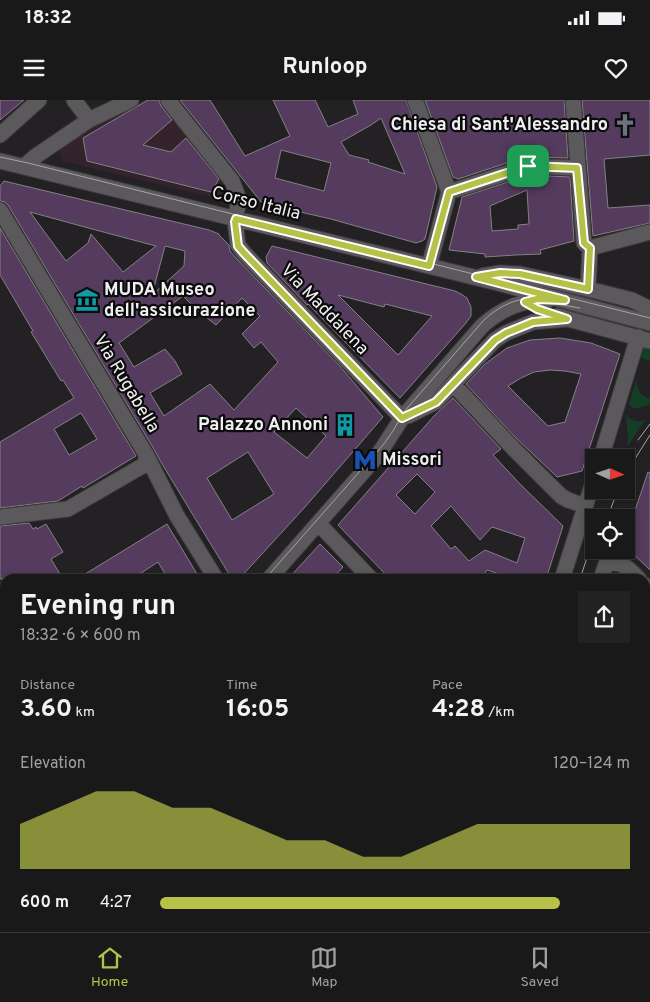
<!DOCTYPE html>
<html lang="en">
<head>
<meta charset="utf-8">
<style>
  :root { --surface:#1a191a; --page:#232223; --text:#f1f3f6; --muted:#9fa0a2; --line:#383839; --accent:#b6c148 }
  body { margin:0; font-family:Overpass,sans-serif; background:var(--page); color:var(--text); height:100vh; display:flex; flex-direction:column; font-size:19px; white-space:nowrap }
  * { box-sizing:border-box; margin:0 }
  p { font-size:16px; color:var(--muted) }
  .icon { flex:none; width:28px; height:28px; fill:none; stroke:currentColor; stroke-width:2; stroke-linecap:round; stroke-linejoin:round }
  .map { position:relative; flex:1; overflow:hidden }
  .panel { position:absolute; left:0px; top:474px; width:650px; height:359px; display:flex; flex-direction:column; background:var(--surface); border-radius:15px 15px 0 0; box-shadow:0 2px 8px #0003,0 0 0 1px var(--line) }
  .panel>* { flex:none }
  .needle { width:32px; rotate:93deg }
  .buttons { position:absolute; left:585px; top:349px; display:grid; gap:10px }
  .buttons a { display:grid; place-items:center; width:50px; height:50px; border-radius:0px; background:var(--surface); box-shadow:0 2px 8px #0003,0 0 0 1px var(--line); font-size:25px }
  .pin { position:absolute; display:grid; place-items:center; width:42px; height:42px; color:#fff; margin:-21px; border-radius:10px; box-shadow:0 2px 8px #0006 }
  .round { display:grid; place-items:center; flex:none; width:52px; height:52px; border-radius:0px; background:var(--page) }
  .headline { display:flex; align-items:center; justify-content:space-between; height:85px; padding:0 20px }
  h1 { font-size:28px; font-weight:700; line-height:38px }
  .stats { display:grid; grid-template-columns:repeat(3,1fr); gap:8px; height:85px; padding:5px 20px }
  .stats div { display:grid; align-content:center }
  .stats b { font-size:25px; font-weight:700 }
  .stats small { font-size:14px; font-weight:400 }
  .stats p { font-size:14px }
  .chart { height:140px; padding:10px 20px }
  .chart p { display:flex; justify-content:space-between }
  .chart svg { width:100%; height:90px; margin-top:5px; fill:var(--accent); opacity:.7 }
  ul { padding:0 20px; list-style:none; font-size:16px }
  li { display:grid; grid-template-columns:80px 60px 1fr; align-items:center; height:38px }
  li i { height:12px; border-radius:6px; background:var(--accent) }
  .status { display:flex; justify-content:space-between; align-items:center; height:35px; padding:0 25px; background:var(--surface); direction:ltr }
  .status svg { height:14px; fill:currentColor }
  header { display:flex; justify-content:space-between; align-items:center; height:65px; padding:0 20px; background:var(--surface); font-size:22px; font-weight:700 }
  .tab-bar { display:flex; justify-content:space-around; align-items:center; height:70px; border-top:1px solid var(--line); background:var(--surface); font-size:14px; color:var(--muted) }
  .tab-bar a { display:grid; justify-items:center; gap:2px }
  .tab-bar .current { color:var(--accent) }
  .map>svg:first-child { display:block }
  .commercial { fill:#34232a }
  .green { fill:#153e27 }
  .building { fill:#553b5d; stroke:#838184; fill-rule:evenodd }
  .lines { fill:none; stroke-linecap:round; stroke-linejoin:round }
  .street-casing { stroke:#3e3c3e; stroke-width:17 }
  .street { stroke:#5c595c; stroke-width:15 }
  .tram { stroke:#a5a4a6; stroke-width:1 }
  .route-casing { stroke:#fff; stroke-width:10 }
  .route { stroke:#b6c148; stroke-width:6 }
  .labels { text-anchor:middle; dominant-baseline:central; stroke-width:4.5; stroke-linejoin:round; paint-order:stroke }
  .poi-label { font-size:18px; font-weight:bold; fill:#efeef0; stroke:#0b0b0c; text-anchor:end }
  .street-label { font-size:18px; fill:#efeef0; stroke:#0b0b0c }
</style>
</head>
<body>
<div class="status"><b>18:32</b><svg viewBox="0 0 49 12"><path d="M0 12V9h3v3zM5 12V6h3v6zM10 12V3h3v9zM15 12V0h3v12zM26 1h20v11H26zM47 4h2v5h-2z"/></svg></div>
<header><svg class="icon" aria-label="menu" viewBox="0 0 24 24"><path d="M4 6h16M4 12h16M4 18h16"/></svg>Runloop<svg class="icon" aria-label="heart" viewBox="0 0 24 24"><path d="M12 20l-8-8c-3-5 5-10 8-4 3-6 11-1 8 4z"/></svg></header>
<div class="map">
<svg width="650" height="832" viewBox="0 0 650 832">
  <rect width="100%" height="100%" fill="#232123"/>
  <path class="commercial" d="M146,0H157L227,85L225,92L215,98L62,61L57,46L80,32Z"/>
  <path class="green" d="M646,248L650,250V261L639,257L642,249Z
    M636,281C638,290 641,297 650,299V304C642,307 635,312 629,304Z
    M626,315C631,321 638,323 645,320L627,347L628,337Z
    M62,828H96L91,832H69Z"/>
  <path class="building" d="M0,0H24L0,20Z
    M148,0H159L161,6L172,20L143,45L171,52L186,38L219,79L211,92L87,61L83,38Z
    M180,0H210L245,56L290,36L273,0H315L328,27L358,14L353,0H406L437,87L425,139L422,141L416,143L331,119L265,104L261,102ZM381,18L405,74L368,62L369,60L349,55L341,42L371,25ZM281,50L331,63L324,91L275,78Z
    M425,0H564L568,58L525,57L458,79L453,77Z
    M582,0H650V55L604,59L608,108L650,105V123L593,136Z
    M529,75L570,77L574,141L540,150L541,154L515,155L485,157V154L449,150L462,97ZM527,90L529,124L518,125V129L492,131L490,106Z
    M4,81L209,130L219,134V135L229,145L230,151L237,159L339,265L383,317L305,407L239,479H232L162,364L155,351L8,105L5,102L0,101V86ZM30,112L92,129L156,146L123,172L91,134L88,143L66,161ZM165,146L185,151L184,166L152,195ZM183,196L198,211L216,225L242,198L260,216L242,234L254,248L261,242L278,262L234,310L210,284L164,316L150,293L182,274L175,261L165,249L134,267L119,243ZM296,308L326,336L307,358L274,332ZM248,352L274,394L232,420L207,378Z
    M0,128L136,356L83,388L82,386L58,401L0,408V342L74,298L63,280L61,281L31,232L33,231L0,175ZM81,313L97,339L69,355L54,329Z
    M272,146L455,191L461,194L467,198L471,207V216L466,223L400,298L308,204L307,205L267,163L266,157ZM338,195L384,207L385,204L432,216L398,255Z
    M560,238L591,243L620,254L582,371L557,377L515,337L466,284L485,264L507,248L530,240ZM550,270L565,271L581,274L565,322L548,326L508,286L521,278L534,272Z
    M453,298L501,349L493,355L520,384L563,426L546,479H514L487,470L481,479H390L338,425L434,316ZM417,374L435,392L415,414L396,395ZM451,406L480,440L492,427L525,438L517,463L485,450L469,461L455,446L451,449L431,426Z
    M648,372L650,373V470L626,447V437Z
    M29,423L33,429L36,427L37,429L46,424L63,452L51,459L63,479H0V426Z
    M167,424L200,479H168L158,462L132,479H77Z
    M320,444L343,467L332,479H288Z"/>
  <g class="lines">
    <defs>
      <path id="street" d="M74,0L89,20
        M168,0L232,81L239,99L235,122L238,145L244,153L402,318
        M415,0L449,92
        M573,0L584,143L590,148
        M0,35L39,0
        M0,61L498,183L650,223
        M27,67L28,63L36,56L89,20L131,0
        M449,92L528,66L577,68
        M0,110L147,356L177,416L216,479
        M590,148L650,132
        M429,166L449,92
        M482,176L500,173L520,174L588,189L632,200L650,209
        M588,189L590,148
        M557,216L650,241
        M453,284L514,349L561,396L568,400L585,406
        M408,316L436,302L495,240L506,233L533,222L567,219
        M601,358L638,237
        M0,417L68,409L144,365L147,356
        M318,423L371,479
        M269,479L378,355L402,318L482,226C501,209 523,199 548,200
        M562,479L594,379
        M601,479L606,464C623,461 627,467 639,479
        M645,485L650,490
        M0,549L5,553
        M0,655L5,650
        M645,705L650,701
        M0,746L5,750
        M645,755L650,761
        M0,769L5,764
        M645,808L650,814
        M124,828L126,832
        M164,832L169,828
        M524,832L526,828"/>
    </defs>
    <use href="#street" class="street-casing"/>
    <use href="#street" class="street"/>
    <path class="tram" d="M0,57L28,63L650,218
      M538,203L556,204L580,208
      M638,340L650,324
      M626,373L650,335
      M607,418L618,390
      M265,479L383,345L393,331L403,313L484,220C502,203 523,196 548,197
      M580,479L594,436
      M0,773L5,768
      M645,775L650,781
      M645,786L650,792"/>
  </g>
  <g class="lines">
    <defs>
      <path id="route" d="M528,66L577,68L584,143L590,148L588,189L520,174L500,173L476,177L565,200L537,199L525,202L537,209L567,219L533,222L506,233L495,240L436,302L402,318L244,153L238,146L235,122L236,119L429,166L449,92Z"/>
    </defs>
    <use href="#route" class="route-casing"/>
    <use href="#route" class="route"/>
  </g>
  <defs>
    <symbol id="church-bare" viewBox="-9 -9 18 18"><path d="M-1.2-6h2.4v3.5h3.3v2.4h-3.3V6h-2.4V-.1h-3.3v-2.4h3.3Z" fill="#6b7280" stroke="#0b0b0c" stroke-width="2.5" paint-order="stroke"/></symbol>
    <symbol id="museum-bare" viewBox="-9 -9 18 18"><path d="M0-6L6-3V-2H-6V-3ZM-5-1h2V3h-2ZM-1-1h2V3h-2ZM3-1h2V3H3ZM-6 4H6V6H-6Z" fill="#0f9aa8" stroke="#0b0b0c" stroke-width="2.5" paint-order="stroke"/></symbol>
    <symbol id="building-bare" viewBox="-9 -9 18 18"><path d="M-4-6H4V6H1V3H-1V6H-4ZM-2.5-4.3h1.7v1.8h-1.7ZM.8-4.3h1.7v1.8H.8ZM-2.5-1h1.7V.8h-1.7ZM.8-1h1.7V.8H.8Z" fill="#0f9aa8" stroke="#0b0b0c" stroke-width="2.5" paint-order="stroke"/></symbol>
    <symbol id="metro-bare" viewBox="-9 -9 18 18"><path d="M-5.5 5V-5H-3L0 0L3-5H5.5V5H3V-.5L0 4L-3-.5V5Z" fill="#1a4fb4" stroke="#0b0b0c" stroke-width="2.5" paint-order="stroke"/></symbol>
  </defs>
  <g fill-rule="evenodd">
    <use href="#church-bare" x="609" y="9" width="32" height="32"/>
    <use href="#museum-bare" x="71" y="184" width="32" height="32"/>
    <use href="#building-bare" x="329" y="309" width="32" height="32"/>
    <use href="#metro-bare" x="349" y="344" width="32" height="32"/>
  </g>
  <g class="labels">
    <g class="poi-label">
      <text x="608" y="25">Chiesa di Sant'Alessandro</text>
      <text x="104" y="190" text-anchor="start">MUDA Museo<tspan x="104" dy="21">dell'assicurazione</tspan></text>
      <text x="328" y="325">Palazzo Annoni</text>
      <text x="382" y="360" text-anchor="start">Missori</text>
    </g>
    <g class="street-label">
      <text transform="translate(256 104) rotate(14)">Corso Italia</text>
      <text transform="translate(324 210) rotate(46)">Via Maddalena</text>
      <text transform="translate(126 284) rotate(59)">Via Rugabella</text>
    </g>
  </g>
</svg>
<div class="buttons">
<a><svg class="needle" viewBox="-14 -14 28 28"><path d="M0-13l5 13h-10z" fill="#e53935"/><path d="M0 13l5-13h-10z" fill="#9fa0a2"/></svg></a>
<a><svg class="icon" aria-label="locate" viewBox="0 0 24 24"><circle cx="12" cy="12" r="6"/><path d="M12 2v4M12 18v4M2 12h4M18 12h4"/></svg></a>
</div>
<div class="pin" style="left:528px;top:66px;background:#1e9e55"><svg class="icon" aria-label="arrive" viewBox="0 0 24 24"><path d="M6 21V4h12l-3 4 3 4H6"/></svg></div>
<section class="panel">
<div class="headline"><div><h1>Evening run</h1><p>18:32 · 6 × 600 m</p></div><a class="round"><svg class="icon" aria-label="share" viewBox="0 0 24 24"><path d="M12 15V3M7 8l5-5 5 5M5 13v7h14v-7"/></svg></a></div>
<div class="stats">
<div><p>Distance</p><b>3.60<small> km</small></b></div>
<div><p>Time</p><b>16:05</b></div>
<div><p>Pace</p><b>4:28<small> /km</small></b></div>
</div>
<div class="chart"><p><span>Elevation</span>120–124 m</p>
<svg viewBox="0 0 160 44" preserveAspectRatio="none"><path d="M0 44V22L10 14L20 6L30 6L40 14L50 14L60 22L70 30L80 30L90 38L100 38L110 30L120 22L130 22L140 22L150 22L160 22V44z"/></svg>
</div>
<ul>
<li><b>600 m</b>4:27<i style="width:85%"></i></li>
</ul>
</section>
</div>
<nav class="tab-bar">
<a class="current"><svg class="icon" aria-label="home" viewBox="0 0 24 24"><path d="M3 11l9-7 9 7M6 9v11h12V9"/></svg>Home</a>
<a><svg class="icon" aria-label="map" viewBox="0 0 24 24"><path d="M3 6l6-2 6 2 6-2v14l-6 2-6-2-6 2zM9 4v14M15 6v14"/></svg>Map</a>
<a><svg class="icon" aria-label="saved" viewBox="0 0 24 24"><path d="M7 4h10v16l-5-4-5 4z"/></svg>Saved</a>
</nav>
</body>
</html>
